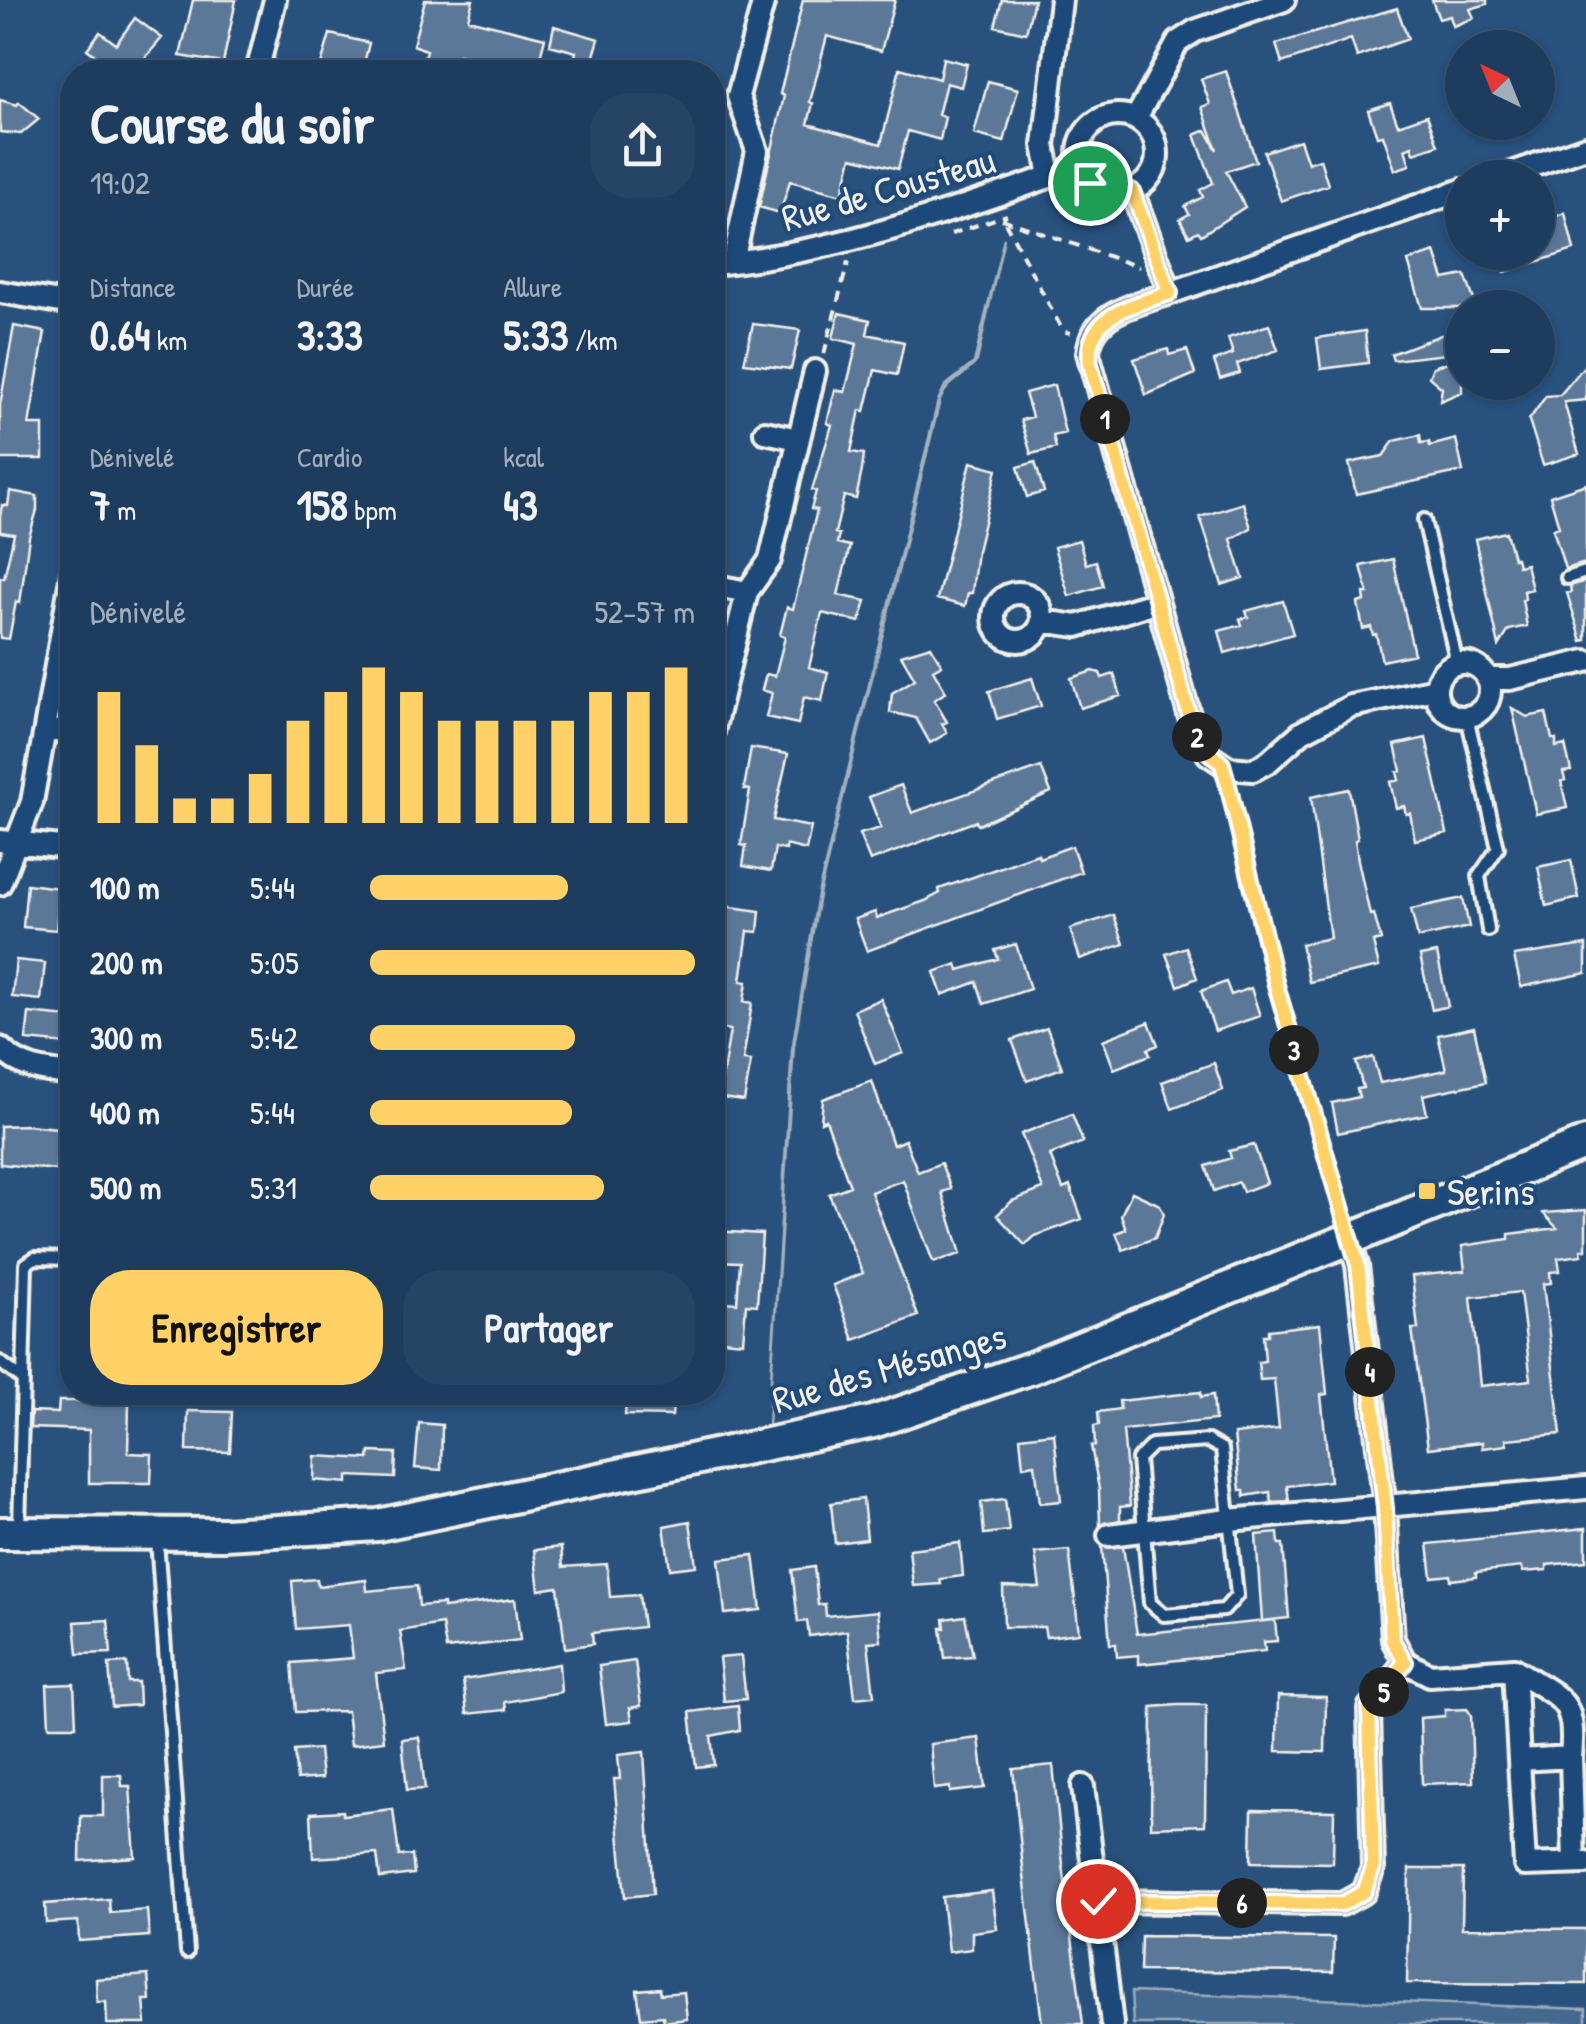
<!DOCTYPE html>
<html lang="fr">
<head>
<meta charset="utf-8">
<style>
  :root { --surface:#1e3d5e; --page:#264464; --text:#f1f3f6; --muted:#a1aebc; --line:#3c5673; --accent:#ffd166 }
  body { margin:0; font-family:"Patrick Hand",sans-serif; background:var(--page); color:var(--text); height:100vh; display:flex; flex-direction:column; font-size:38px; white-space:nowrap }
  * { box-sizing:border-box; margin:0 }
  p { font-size:32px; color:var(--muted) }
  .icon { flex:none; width:55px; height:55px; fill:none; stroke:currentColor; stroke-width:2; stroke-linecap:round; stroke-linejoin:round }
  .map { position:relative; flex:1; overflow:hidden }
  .side { position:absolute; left:60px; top:60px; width:665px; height:1345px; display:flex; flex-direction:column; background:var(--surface); border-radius:40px; box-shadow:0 2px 8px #0004,0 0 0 2px var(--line) }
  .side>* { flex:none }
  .needle { width:65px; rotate:317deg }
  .tools { position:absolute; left:1445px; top:30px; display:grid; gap:20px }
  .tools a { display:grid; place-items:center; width:110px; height:110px; border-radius:50%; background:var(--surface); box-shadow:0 2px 8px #0004,0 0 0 2px var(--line); font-size:50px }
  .pin { position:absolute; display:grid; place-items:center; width:85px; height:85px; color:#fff; margin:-42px; border:5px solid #fff; border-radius:50%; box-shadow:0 2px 10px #0007 }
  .km { position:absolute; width:50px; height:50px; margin:-25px; border-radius:50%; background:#222; color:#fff; font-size:28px; line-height:50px; text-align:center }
  .round { display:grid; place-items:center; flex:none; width:105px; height:105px; border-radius:40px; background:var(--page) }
  .headline { display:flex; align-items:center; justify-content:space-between; height:170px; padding:0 30px }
  h1 { font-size:55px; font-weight:700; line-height:75px }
  .stats { display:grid; grid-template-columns:repeat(3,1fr); gap:15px; height:170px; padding:10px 30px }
  .stats div { display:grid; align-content:center }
  .stats b { font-size:42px; font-weight:700 }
  .stats small { font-size:28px; font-weight:400 }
  .stats p { font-size:28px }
  .chart { height:280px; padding:20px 30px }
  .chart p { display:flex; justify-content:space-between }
  .chart svg { width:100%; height:180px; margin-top:10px; stroke:var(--accent); stroke-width:6 }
  .button { display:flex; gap:20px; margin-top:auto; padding:20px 30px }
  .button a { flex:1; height:115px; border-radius:40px; background:var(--accent); color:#111; font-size:40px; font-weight:700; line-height:115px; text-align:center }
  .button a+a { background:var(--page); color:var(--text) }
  ul { padding:0 30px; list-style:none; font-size:32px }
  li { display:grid; grid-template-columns:160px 120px 1fr; align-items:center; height:75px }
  li i { height:25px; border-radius:12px; background:var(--accent) }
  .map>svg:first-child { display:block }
  .green { fill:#45688e; stroke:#9cacbb; stroke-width:2.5 }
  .water { fill:#6e88a2; stroke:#a4b2be; stroke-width:2.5 }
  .building { fill:#5b7899; stroke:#f4f1e8; stroke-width:2.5; fill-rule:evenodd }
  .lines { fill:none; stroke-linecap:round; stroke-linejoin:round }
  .service-casing { stroke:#f4f1e8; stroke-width:18 }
  .minor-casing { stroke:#f4f1e8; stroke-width:28 }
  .secondary-casing { stroke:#f4f1e8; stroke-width:38 }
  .path { stroke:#f4f1e8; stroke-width:4; stroke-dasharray:10 8; stroke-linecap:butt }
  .service { stroke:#1f4a7a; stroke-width:10 }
  .minor { stroke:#1f4a7a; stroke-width:20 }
  .secondary { stroke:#1f4a7a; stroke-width:30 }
  .route-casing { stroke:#fff; stroke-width:20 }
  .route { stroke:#ffd166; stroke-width:12 }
  .poi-dot { fill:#ffd166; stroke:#1f4a7a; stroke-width:4 }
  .labels { text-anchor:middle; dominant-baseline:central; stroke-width:8; stroke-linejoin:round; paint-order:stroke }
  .street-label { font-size:38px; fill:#f4f1e8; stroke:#1f4a7a }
  .poi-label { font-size:38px; fill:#f4f1e8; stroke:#1f4a7a; text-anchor:start }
</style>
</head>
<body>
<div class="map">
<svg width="1586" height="2024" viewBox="0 0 1586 2024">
  <rect width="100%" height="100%" fill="#28517e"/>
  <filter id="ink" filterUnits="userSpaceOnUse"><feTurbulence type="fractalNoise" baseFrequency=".01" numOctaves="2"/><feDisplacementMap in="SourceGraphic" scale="20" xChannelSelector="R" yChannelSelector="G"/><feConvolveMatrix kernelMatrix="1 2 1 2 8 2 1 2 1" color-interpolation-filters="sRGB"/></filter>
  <g filter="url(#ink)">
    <path class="green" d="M1131,1992L1586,2009V2024H1133Z"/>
    <path class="water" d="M1004,238L977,361C965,377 947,381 940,400L819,895L794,1046L768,1425L792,1050L818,894L938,401L945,386L974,363Z"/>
    <path class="building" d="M193,0H236L223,63L180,56Z
      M425,0H473L468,19L545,38L536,72L459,55L454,71L423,62L426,50L413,45Z
      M803,0H895L881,51L827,36L810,102L813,103L808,124L881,144L900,68L939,79L943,58L967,64L961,87L946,83L938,115L945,117L940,140L908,131L898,169L852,157L842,195L790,181L780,213L759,207L784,96L780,94Z
      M1002,0H1034L1026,33L995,26Z
      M1432,0H1487V4L1470,9L1474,18L1453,26L1450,16L1439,19Z
      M1397,8L1408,39L1357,57L1351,39L1282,63L1276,44Z
      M135,18L162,38L133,72H117L87,49L100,32L116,44Z
      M554,26L599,39L589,72H571L576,52L550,45Z
      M330,34L369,43L362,72H319Z
      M1226,71L1256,161L1226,171L1245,207L1201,235L1198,231L1189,236L1180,219L1189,214L1185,206L1203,197L1200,190L1213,183L1195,135L1206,130L1217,150L1202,107L1210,104L1201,79Z
      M988,81L1018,89L1004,142L974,134Z
      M0,100L17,105L19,102L39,119L21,134L0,132Z
      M1390,103L1398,125L1427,115L1438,145L1414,153L1412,146L1405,149L1410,165L1395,170L1383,135L1377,136L1368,110Z
      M1300,140L1308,163L1320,159L1328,185L1281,201L1264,152Z
      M1565,213L1574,250L1505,272L1498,252H1538V223Z
      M1435,252L1444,279L1465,275L1477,308H1422L1408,261Z
      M839,313L870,320L867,334L904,342L897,375L875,370L865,411L860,410L851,452L864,454L862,470L856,499L844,496L835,533L839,534L837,543L850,546L838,595L866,601L860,622L822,613L809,667L828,672L822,701L804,697L798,724L766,717L772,693L762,690L766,674L775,676L785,637L780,635L787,607L793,609L817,510L811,509L816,491L812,490L832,425L827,423L835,390L845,392L857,344L833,338Z
      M753,324L800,330L791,369L744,363Z
      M1269,325L1278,350L1237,364L1240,373L1220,379L1214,361L1233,354L1228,338Z
      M14,326L45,332L29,425H43V459H0V405Z
      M1462,327V392L1440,401L1442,388L1429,377L1433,367L1448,362L1446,354L1393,360L1391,354Z
      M1365,331L1368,363L1321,369L1317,338Z
      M1168,349L1169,355L1187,350L1195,374L1146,395L1134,359Z
      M1586,364V400L1564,402L1579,454L1543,465L1529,420L1546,396L1560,395Z
      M1054,385L1065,433L1053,436L1056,448L1031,454L1021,420L1032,417L1025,393Z
      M1420,435L1421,443L1429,442L1430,446L1456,439L1463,471L1356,494L1349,463L1383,456L1394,441Z
      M971,462L997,469L977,551L972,593H968L965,606L937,599Z
      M1035,462L1044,492L1027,497L1018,467Z
      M1586,484V563L1565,569L1553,529L1559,527L1550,496Z
      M10,491L37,496V510L29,537L20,603L16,602L9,639L0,638V577L4,578L14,534L0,532V517L2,505L8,506Z
      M1243,503L1251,528L1231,539L1243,578L1222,585L1200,517Z
      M1506,532L1513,558H1516L1518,566L1526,564L1532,589L1524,591L1525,599L1522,600L1527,626L1509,630L1499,646L1475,539Z
      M1079,540L1086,564L1096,561L1103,586L1069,596L1054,547Z
      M1393,559L1414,654L1382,661L1376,634L1373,635L1371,627L1363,629L1358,603L1365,601L1364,593H1368L1361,566Z
      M1586,581V640L1582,641L1567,593L1571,592L1570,586Z
      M1283,601L1293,634L1225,653L1219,631L1242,625L1240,619L1248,617L1246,611Z
      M931,646L942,665L933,670L946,692L934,700L947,722L942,724L947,733L930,743L916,718L890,712L892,693L915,679L901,655Z
      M1093,671L1100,673L1102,678L1114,674L1121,696L1080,708L1071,678Z
      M1032,678L1041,706L997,719L989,691Z
      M1512,708L1527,717L1546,713L1552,739H1556V747L1565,745L1571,771L1563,772L1565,780L1561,781L1567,808L1536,814Z
      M1426,738L1447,833L1415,840L1410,813L1406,814L1404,806L1396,808L1390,782L1399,780L1397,772L1401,771L1395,745Z
      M751,748L788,754L773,820L811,827L806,850L786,845V850L775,848L771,871L743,866L746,846L741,845L750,790L744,789Z
      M1041,767L1051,792L978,825L976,821L870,861L859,834L881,828L869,797L901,785L912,813Z
      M1349,789L1358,839L1355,840L1358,860L1370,915L1374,914L1381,940L1373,942L1379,967L1309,982L1301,944L1330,938L1311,797Z
      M1072,846L1081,872L867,951L855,919L875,912L877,918L925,901L940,893L939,889L1038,854L1039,858Z
      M1571,860L1579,898L1546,906L1538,867Z
      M27,884L60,888L56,930L23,927Z
      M1463,898L1469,927L1418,938L1411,909Z
      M724,906L760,911L758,932L748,931L741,981L747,982L744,1001L752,1003L743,1060L751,1061L744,1101L715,1097L717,1079H722L730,1030L712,1027Z
      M1114,915L1124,944L1080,959L1070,929Z
      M1016,944L1030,989L984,1004L977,982L942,995L934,972L957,964L959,970L998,959L995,950Z
      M1586,945V973L1521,987L1514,956Z
      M1186,947L1197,978L1178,986L1166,954Z
      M1437,953L1448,1006L1432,1010L1420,956Z
      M16,960L45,963L41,1000L12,997Z
      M1226,982L1231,995L1251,988L1260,1016L1215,1031L1201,991Z
      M881,999L903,1053L875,1064L854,1010Z
      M29,1013L69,1017L67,1044L26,1040Z
      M1149,1022L1158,1045L1148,1049L1150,1055L1114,1069L1103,1040Z
      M1474,1027L1486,1082L1423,1095L1427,1114L1338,1133L1332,1103L1359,1097L1357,1089L1363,1088L1356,1062L1373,1057L1380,1083L1446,1070L1438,1035Z
      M1047,1028L1062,1068L1027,1081L1012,1040Z
      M1214,1063L1223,1090L1172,1109L1162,1082Z
      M872,1081L893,1145L905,1140L918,1172L941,1163L951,1189L942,1192L961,1254L933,1262L903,1180L871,1192L918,1316L854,1340L833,1285L863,1273L829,1194L850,1186L826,1120L821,1122L823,1099Z
      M1072,1114L1083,1142L1050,1155L1063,1189L1070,1186L1082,1219L1035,1236L1025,1245L997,1215L1012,1201L1043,1189L1021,1134Z
      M27,1125L57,1128V1133L72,1134V1160L57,1159L56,1170L0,1164V1126Z
      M1254,1145L1267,1183L1243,1192L1239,1182L1214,1191L1206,1166L1231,1158L1229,1151Z
      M1132,1192L1160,1205L1164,1214L1155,1238L1123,1250L1116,1233L1126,1229L1121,1215Z
      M1586,1210V1249L1581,1250L1582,1255L1558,1258L1560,1271L1550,1272L1551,1283L1543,1284L1561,1434L1506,1439L1507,1445L1482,1448V1442L1428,1448L1412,1329H1418L1412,1276L1465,1271L1462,1246L1509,1239V1234L1557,1228L1543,1213ZM1520,1292L1531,1380L1480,1386L1471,1297Z
      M714,1231L762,1234L757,1305L746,1304L743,1342L712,1339V1301L737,1303L740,1262L713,1261Z
      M1320,1324L1327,1394L1321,1395L1330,1481L1287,1486L1289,1501L1271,1502L1270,1492L1245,1496L1244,1490H1240L1234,1434L1279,1429L1274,1379L1260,1380L1258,1362L1265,1361L1263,1335H1268V1330Z
      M627,1392L674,1394L672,1416L625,1415Z
      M1201,1392V1397L1213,1395L1215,1420L1123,1430L1130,1506L1120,1507V1520L1100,1525L1099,1489L1091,1446H1095L1094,1426L1099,1425L1098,1412L1120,1409L1119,1401Z
      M59,1401H129L128,1453L152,1454L151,1483H89V1430L30,1428L31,1412L58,1413Z
      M188,1411L232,1412L230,1452L187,1451Z
      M419,1423L442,1425L441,1470L415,1468Z
      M1054,1433L1061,1501L1040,1503L1035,1464L1023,1466L1020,1437Z
      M370,1452L396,1453L395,1478L348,1476V1483L314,1480L315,1456L369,1459Z
      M863,1499L867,1539L835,1543L831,1503Z
      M1005,1499L1009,1531L984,1534L981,1502Z
      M690,1521L696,1566L670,1569L664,1526Z
      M1586,1528V1561L1547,1565V1570L1523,1572L1522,1567L1476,1572V1577L1451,1580L1450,1575L1432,1577L1428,1544Z
      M1278,1533L1279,1544H1283L1289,1618L1262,1621L1256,1535Z
      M960,1543L963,1576L940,1579L941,1584L913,1586L909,1549Z
      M1102,1546L1123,1547L1137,1634L1275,1620L1277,1641L1264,1642L1265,1651L1139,1664V1655L1117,1657L1116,1644H1110Z
      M561,1547L563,1567L607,1564L610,1597L639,1595L643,1627L592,1633L593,1644L565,1648L558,1587L539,1590L534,1550Z
      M1069,1550L1079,1633L1046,1637L1044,1627H1004L1003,1587L1040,1588L1035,1553Z
      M754,1555L761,1610L725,1614L719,1559Z
      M814,1567L818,1605L825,1604L826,1616L878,1611L881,1641L868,1642L874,1696L855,1698L847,1631L809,1636L807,1621L798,1622L792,1570Z
      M317,1579L318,1586L366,1580L367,1591L417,1586L419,1606L443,1604V1608L515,1599L520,1640L446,1649L442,1624L400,1631L406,1670L376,1673L384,1741L351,1745L347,1711L296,1712L292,1663L353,1658L349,1625L296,1629L292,1581Z
      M965,1616L973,1656L945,1658L941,1628H945L944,1619Z
      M108,1620L111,1653L78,1654L75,1622Z
      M741,1656L746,1699L724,1701L719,1658Z
      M635,1661L641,1706L630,1708L632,1721L606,1724L599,1666Z
      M127,1663L128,1682H138L139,1705L112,1707L109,1664Z
      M559,1664L561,1692L505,1702L506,1710L467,1714L463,1680Z
      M74,1684L76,1726H49L47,1685Z
      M1278,1696L1326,1697L1325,1752L1277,1751Z
      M1177,1705H1206L1205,1825L1151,1827L1152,1707Z
      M738,1706L740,1730L711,1736L714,1765L696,1767L690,1712Z
      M1467,1709L1471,1715L1473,1782L1422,1784L1420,1718L1445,1716V1710Z
      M419,1737L425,1789L407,1790L402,1739Z
      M979,1738L985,1788L950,1792V1787L934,1789L930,1744Z
      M319,1749L322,1778L297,1780L294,1751Z
      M644,1752L653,1894L625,1897L614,1779H620L618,1755Z
      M1053,1765L1063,1865L1083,2024H1042L1022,1859L1013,1769Z
      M103,1775H121L122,1786H130L135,1857L80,1861L81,1816H103Z
      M393,1809L399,1856L412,1855L414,1874L380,1878L377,1854L313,1858L311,1813L343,1811V1815Z
      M1252,1810L1334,1811L1333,1863L1251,1862Z
      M1409,1869H1463L1462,1928L1586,1929V1984L1407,1983Z
      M992,1891L997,1929L972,1932V1949L948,1952L942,1897Z
      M109,1899L110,1913L147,1910L149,1936L79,1941L78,1921L46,1923L45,1904Z
      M1141,1936L1334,1938L1333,1972L1140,1971Z
      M148,1975L150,2000H144L146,2024H107L106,2002H97L96,1979Z
      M660,1988L661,1994L684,1992L687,2019L664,2022L663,2016L641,2018L637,1990Z"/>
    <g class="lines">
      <defs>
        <path id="service" d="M1424,520L1457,663
          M1567,578L1586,572
          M1467,717L1498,848L1479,876L1488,930
          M0,1362L23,1380
          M1208,1441L1222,1449L1237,1595L1224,1610L1164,1615L1150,1603L1138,1459L1152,1445Z
          M19,1529L26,1264L35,1258L72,1259
          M157,1540L187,1952"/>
        <path id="minor" d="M257,72L275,0
          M1079 154a39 39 0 1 1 78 0a39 39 0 1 1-78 0Z
          M1136,118L1178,42L1195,31L1284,0
          M1050,176L1044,145L1061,0
          M1498,178L1586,147
          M1132,191L1170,293L1462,190
          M733,262L757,151L738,96L764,0
          M712,264C840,253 960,208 1080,166
          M0,292L72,304
          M1170,293C1137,305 1092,311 1088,353L1190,718L1208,754L1229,768L1253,770L1268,762L1302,732L1351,706L1436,689
          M765,432L798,439
          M712,585L747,592
          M994 617a24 24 0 1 1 48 0a24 24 0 1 1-48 0Z
          M1042,621L1077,626L1157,602
          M1436 690a27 27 0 1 1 54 0a27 27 0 1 1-54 0Z
          M1487,679H1510L1586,661
          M45,729L72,573
          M712,736L747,592L770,560L815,371
          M0,841L72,848
          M0,884L32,802L45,729L72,732
          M0,1048C21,1069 43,1071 72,1074
          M1349,1239L1357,1265L1385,1508L1393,1640L1405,1662L1430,1675L1514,1669L1519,1760L1571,1757C1577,1697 1560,1699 1514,1669
          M1109,1535L1229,1520L1586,1488
          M1571,1757L1574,1863
          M1519,1760L1525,1865L1586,1863
          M1083,1786L1112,2024
          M1097,1901L1342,1904L1364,1892L1373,1868L1369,1708L1405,1662"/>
        <path id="secondary" d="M0,1533L225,1534L378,1525L873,1422L1031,1368L1586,1143"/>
      </defs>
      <use href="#service" class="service-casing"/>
      <use href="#minor" class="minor-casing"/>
      <use href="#secondary" class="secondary-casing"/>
      <path class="path" d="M1002,219L1139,267
        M1005,222L1063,331L1070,333
        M951,234L1007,215
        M824,354L848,262
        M1229,788L1276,985L1341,1214"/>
      <use href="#service" class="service"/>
      <use href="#minor" class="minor"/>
      <use href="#secondary" class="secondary"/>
    </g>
  </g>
  <g class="lines" filter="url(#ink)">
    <defs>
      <path id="route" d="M1090,183L1118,194L1132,191L1170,293C1133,306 1084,314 1090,364L1190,718L1202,746L1222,764L1229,789L1276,985L1358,1265L1385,1508L1392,1640L1405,1662L1369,1708L1373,1868L1364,1892L1342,1904L1098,1901"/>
    </defs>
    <use href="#route" class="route-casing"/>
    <use href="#route" class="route"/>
  </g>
  <rect class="poi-dot" x="1417" y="1181" width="20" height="20" rx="5"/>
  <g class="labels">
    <g class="street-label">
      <text transform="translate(888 188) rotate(-16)">Rue de Cousteau</text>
      <text transform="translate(889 1367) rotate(-16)">Rue des Mésanges</text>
    </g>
    <g class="poi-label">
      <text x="1447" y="1191">Serins</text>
    </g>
  </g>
</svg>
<div class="tools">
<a><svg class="needle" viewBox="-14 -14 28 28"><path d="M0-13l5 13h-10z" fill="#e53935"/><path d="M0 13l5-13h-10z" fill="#a1aebc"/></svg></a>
<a>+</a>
<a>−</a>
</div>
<div class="pin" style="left:1090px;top:183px;background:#1e9e55"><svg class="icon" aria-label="arrive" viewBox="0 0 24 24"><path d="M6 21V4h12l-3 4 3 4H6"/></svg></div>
<div class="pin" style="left:1098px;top:1901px;background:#d93025"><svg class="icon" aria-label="check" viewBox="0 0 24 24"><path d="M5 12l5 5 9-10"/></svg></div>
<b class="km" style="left:1105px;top:419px">1</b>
<b class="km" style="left:1197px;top:737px">2</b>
<b class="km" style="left:1294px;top:1050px">3</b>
<b class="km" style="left:1370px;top:1372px">4</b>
<b class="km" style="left:1384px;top:1692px">5</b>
<b class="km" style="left:1242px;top:1903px">6</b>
<section class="side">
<div class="headline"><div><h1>Course du soir</h1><p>19:02</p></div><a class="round"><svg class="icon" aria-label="share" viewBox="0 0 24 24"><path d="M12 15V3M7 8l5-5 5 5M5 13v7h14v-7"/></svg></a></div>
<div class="stats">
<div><p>Distance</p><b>0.64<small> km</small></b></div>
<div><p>Durée</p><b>3:33</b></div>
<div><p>Allure</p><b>5:33<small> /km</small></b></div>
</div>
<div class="stats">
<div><p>Dénivelé</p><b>7<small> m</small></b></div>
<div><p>Cardio</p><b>158<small> bpm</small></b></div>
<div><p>kcal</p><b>43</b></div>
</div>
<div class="chart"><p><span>Dénivelé</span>52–57 m</p>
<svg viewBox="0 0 160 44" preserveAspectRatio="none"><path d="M5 44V12M15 44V25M25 44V38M35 44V38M45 44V32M55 44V19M65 44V12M75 44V6M85 44V12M95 44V19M105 44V19M115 44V19M125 44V19M135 44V12M145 44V12M155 44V6"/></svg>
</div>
<ul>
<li><b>100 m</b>5:44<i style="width:61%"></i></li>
<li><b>200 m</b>5:05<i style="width:100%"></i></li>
<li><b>300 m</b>5:42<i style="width:63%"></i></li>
<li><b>400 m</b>5:44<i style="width:62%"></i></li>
<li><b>500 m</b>5:31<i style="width:72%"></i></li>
</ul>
<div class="button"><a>Enregistrer</a><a>Partager</a></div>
</section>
</div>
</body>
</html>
